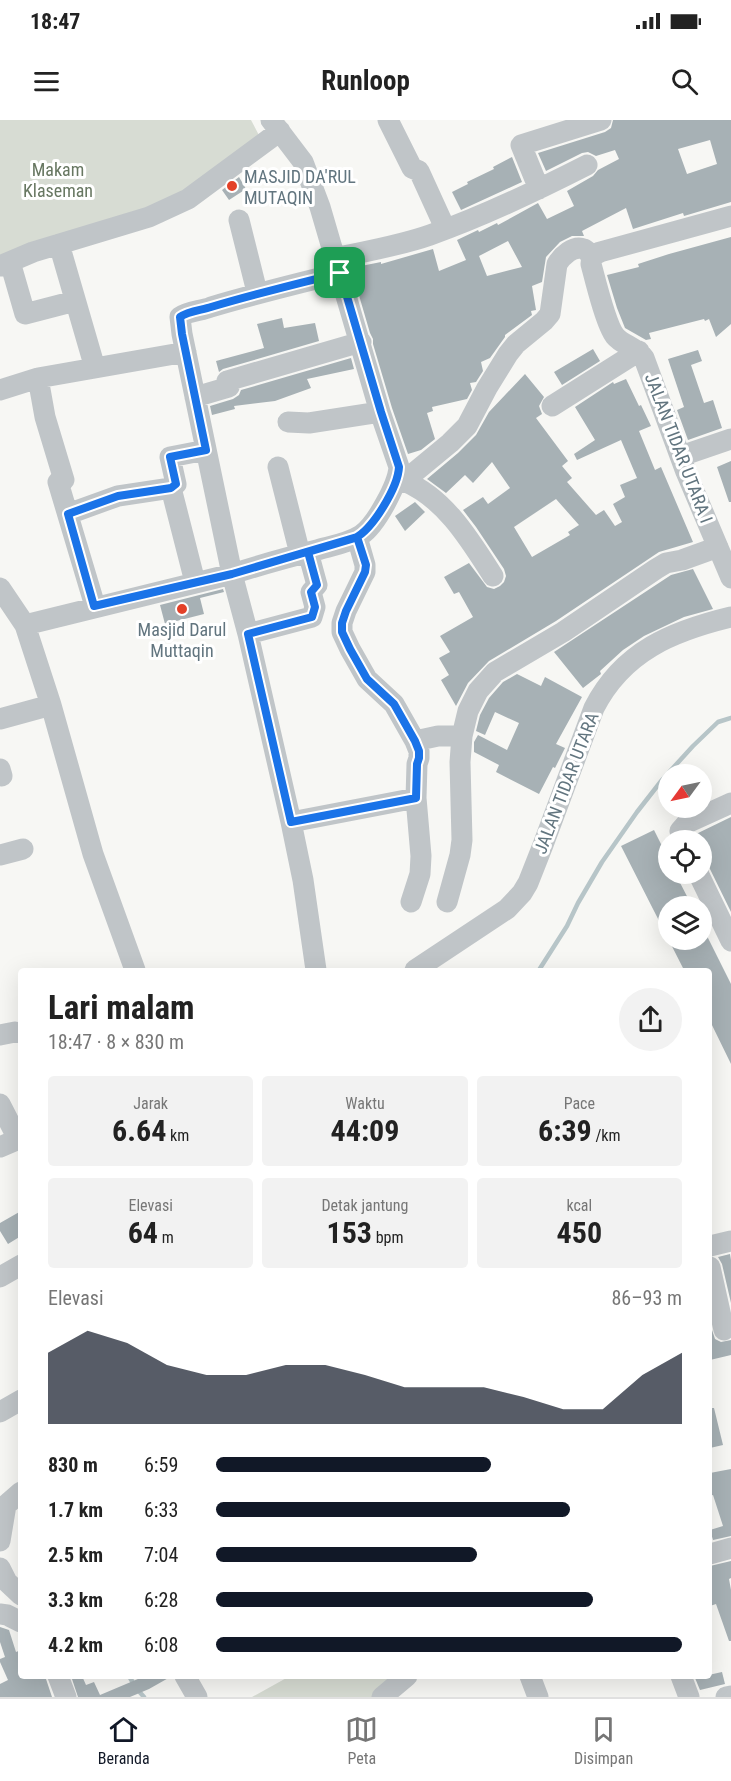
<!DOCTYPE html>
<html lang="id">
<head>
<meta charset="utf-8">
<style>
  :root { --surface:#fff; --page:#f2f2f2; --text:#222; --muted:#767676; --line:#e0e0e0; --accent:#111827 }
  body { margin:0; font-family:"Roboto Condensed",sans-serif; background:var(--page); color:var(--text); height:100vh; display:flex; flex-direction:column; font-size:22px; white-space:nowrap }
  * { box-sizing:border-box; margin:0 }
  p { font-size:20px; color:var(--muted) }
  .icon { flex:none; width:33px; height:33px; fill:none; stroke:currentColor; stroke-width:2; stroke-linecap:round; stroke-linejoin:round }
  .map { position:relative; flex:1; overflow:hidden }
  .details { position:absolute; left:18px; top:848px; width:694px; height:711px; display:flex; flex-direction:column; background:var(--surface); border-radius:6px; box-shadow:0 6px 24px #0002 }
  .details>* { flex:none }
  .needle { width:39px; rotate:237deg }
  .buttons { position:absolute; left:658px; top:644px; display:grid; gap:12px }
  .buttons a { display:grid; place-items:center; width:54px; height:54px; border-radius:50%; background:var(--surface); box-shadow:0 6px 24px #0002; font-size:30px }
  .pin { position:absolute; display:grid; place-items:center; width:51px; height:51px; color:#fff; margin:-26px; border-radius:12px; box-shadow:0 3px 9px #0006 }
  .round { display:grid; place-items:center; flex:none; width:63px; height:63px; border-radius:32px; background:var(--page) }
  .summary { display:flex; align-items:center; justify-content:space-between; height:102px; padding:0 30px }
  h1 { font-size:33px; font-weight:700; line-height:45px }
  .stats { display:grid; grid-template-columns:repeat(3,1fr); gap:9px; height:102px; padding:6px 30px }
  .stats div { display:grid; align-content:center; border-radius:6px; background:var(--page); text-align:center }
  .stats b { font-size:30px; font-weight:700 }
  .stats small { font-size:16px; font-weight:400 }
  .stats p { font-size:16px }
  .chart { height:168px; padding:12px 30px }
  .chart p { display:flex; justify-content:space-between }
  .chart svg { width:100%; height:108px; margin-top:6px; fill:var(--accent); opacity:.7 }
  ul { padding:0 30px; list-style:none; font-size:20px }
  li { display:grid; grid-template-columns:96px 72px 1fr; align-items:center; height:45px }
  li i { height:15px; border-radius:8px; background:var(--accent) }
  .status { display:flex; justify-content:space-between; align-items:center; height:42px; padding:0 30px; background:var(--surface); direction:ltr }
  .status svg { height:16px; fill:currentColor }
  header { display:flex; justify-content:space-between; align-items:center; height:78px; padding:0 30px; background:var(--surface); font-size:27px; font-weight:700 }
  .tab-bar { display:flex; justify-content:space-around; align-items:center; height:84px; border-top:2px solid var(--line); background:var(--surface); font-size:16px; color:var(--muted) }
  .tab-bar a { display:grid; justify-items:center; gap:3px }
  .tab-bar .current { color:var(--accent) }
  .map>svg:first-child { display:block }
  .green { fill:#d7dcd3 }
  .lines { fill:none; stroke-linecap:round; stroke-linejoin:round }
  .stream { stroke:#b7c5c8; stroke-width:4.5 }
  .building { fill:#a7b1b5; fill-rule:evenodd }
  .minor { stroke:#c0c5c8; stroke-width:21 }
  .route-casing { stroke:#fff; stroke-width:12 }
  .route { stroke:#1a73e8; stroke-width:8 }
  .poi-dot { fill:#e34128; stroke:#fff; stroke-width:2 }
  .labels { text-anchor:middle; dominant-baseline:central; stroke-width:6; stroke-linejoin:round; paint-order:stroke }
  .park-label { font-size:18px; fill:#677761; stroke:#fff }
  .poi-label { font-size:18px; fill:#62757f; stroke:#fff; text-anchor:start }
  .street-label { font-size:18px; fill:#62757f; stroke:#fff }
</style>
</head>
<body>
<div class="status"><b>18:47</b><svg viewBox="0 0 49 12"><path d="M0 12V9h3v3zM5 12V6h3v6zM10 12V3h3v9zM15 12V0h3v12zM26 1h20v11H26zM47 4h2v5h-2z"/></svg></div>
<header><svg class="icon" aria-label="menu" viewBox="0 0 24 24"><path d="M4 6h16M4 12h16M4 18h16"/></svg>Runloop<svg class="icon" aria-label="search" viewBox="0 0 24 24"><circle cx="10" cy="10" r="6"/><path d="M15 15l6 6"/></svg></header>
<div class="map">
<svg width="731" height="1577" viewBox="0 0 731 1577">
  <rect width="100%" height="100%" fill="#f7f7f4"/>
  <path class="green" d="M0,0H251L262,21L157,87L0,141Z
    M290,1556H399L373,1577H252Z"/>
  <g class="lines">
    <path class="stream" d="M539,850L567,806L578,783L602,742L637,692L662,660L693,626L718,602L731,598
      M129,1556L136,1568L144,1577"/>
  </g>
  <path class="building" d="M613,0H731V82L684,96L683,93L633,109L626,88L582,111L584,116H572L560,122L546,137L542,162L532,166L536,190L531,191L532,195L505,215V217L490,238L481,242L483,251L476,262L470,263L472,270L467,279L432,287L433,291L427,293L435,319L421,330L408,334L392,288L373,224V219L370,213L351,148L381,142V144L433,129L439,151L466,140L457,120L478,110L479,112L497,103L498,105L538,83L547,99L574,86L567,71L593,56L598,50L619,39L615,30L596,36L588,32L582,33L546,51L538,33L605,12L611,8ZM710,20L717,44L687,54L678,29ZM508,121L522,147L487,156L479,136Z
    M512,37L522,62L461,90L452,72L468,64L467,62L494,49L493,47Z
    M239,57L246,69L229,80L222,70Z
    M731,117V204L716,217L709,199L705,201L704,199L649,213L651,219L646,220L625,208L617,188L607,155L639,147L638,144L669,134Z
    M282,198L284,208L315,203L319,221L223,249L219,252L216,241L264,228L257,204Z
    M593,229L600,241L562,265L554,252Z
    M698,230L702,241L691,245L704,283L713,280L722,308L688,320L677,290L684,287L668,239Z
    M351,238L354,249L307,259L311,268L275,281L234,286L235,289L212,295L210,286L233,279L239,275L241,270Z
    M525,254L544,277L539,286L542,294L536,298L568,341L562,346L572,358L567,362L596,395L604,390L615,406L622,402L613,384L625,377L620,365L637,358L621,320L577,340L574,334L595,320L575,287L613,262L614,264L626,259L639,286L641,285L651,306L639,311L655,350L661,347L693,422L659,432L556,501L489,541L468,563L456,586L441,560L449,555L439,538L450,532L440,516L473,497L459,472L454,474L444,457L469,443L487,467L494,469L500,466L504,462L506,456L504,449L476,407L463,390L483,377L488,384L510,368L492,342L473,363L465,355L446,373L427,359L458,333L476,315L489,292ZM556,379L579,405L568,412L570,415L532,437L514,407Z
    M731,341V382H729L717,347Z
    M415,382L425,392L405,411L395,396Z
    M693,449L713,489L684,497L644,516L623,530L600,551L601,554L583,568L554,532L671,455Z
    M223,469L224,472L200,478L204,494L165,504L160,485Z
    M517,554L541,566L545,557L582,577L556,624L565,628L555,648L553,647L539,674L496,652L499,645L474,632V622L478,615L507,630L519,603L495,592L485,615L476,611L480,595L489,578L503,562Z
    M731,697V792L709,747L702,741V720H694V715Z
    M654,710L669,740V753H675L692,786H669V819H702V806L731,864V944L710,901V850H684L621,726Z
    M21,1091V1116L8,1124L0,1111V1103Z
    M730,1134L731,1140V1183L722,1144L718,1137Z
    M710,1204L715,1219L721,1222L731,1220V1235L710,1240Z
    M710,1288H714L723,1325L710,1328Z
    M731,1349V1416L713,1420L710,1410L723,1406L713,1375L710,1376V1353Z
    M731,1441V1458L729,1459L731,1470V1521H729L716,1484L710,1486V1446Z
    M0,1507L9,1510L16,1532L21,1530V1556H45L52,1577H0V1564L8,1560L0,1542V1539L5,1537L0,1522Z
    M722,1552L725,1564L700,1570L695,1558Z
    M71,1556H82L86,1565L94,1562L100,1575L145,1556H172L149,1569L130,1577H78Z"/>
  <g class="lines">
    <path class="minor" d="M271,0L303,42L320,87L380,292L399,347C398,364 376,405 361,415C349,423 331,426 317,430C289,437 260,445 232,454L248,514L291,702L303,760L316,850
      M388,0L412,48L419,51L445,108
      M539,69L521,25L601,0
      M731,96L600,132L592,136L591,144C595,159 606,205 615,216C622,225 637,227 644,238L686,352L731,458
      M239,100L257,172
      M59,124L95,248
      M335,138C367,131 399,126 430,115C484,96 536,71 587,45
      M10,142L25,194L75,181
      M0,146L33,132L149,97L188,79L280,11
      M38,258L45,297L64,360L58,362L95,486
      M0,270L38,258L186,232
      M195,277L229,267L227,261L361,222
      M552,286L639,231
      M288,302L309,303L380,292
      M681,336L731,319
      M278,347L300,434
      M399,355L404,361L450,323L467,306L487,268L508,234L516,224L544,201L550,194L557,144C562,136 573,125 584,129C587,130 589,134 592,136
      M404,361C445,378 470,420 493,456
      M68,394L118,376L171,368
      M195,462L171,368L176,364L170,337L206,330
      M0,468L25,505
      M248,514L312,497L315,487L311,472L317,465L308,432
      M0,599L51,585
      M415,621L438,616H462
      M0,649L2,656
      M291,702L416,678L417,644L419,638V631L415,621L394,584L367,559L350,529L342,512V503L346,491L365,452V445L357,417
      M682,720L680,711L687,703L731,683
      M0,735L23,729
      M698,753L731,821
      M411,782L420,754L421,736L416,678
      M447,782L460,735L462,720L460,642L462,616L468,591L478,571L495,552L563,512L656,449L666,443L682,440L718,427
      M135,850L93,734L51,585L25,505L232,454L182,214L180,197C188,191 202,191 211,187C254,174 296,164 340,153
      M415,850L507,789L522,773L528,763L543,725L594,588C623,531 673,511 731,497
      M0,915L15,912L21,913
      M0,984L18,1019
      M0,1027L21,1018
      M710,1126L731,1121
      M710,1147L724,1210
      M0,1157L21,1145
      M0,1292L21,1280
      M0,1421L6,1385L21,1372
      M710,1434L731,1428
      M0,1448L7,1462L21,1475
      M0,1494L7,1495L21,1502
      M58,1556L66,1577
      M185,1556L197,1577
      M530,1556L538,1577
      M681,1556L689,1577
      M382,1577L407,1556
      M726,1577L731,1576"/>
  </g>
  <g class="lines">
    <defs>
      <path id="route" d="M340,153C296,164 254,174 211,187C202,190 188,191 180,197L182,214L206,330L170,337L176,364L171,368L118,376L68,394L94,486L232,454L357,417L366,445L365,452L346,491L342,503V512L350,529L367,559L394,584L415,621L419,631V638L417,644L416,678L291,702L248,514L312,497L315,487L311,472L317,465L308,432L355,418C373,409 398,367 399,347L381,292L340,153"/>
    </defs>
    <use href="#route" class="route-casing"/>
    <use href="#route" class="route"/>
  </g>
  <g class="poi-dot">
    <circle cx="232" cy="66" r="6"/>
    <circle cx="182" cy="489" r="6"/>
  </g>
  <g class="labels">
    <g class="park-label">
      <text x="58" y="49">Makam<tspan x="58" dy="21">Klaseman</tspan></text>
    </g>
    <g class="poi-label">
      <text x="244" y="56">MASJID DA'RUL<tspan x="244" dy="21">MUTAQIN</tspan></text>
      <text x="182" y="509" text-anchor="middle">Masjid Darul<tspan x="182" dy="21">Muttaqin</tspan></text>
    </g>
    <g class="street-label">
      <text transform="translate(679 328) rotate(69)">JALAN TIDAR UTARA I</text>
      <text transform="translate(566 663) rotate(-69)">JALAN TIDAR UTARA</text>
    </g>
  </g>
</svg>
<div class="buttons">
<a><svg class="needle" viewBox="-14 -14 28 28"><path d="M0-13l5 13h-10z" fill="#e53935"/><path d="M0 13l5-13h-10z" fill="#767676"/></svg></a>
<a><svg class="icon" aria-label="locate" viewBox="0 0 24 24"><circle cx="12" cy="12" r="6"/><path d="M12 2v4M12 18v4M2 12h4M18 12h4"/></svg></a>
<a><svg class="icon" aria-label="layers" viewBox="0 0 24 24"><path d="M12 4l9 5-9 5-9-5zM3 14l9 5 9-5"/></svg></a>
</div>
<div class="pin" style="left:340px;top:153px;background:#1e9e55"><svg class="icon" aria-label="arrive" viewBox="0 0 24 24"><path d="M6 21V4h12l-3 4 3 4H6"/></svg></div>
<section class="details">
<div class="summary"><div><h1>Lari malam</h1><p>18:47 · 8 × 830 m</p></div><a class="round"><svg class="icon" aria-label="share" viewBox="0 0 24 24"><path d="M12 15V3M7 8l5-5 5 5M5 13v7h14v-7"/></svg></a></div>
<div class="stats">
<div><p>Jarak</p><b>6.64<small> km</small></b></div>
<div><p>Waktu</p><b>44:09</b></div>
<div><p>Pace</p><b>6:39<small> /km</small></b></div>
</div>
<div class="stats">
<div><p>Elevasi</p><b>64<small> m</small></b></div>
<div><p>Detak jantung</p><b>153<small> bpm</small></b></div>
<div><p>kcal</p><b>450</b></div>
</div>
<div class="chart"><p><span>Elevasi</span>86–93 m</p>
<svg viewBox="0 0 160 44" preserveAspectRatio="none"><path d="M0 44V15L10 6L20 11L30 20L40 24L50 24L60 20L70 20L80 24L90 29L100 29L110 29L120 33L130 38L140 38L150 24L160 15V44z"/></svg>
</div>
<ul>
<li><b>830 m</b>6:59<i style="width:59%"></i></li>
<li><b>1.7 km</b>6:33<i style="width:76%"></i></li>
<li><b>2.5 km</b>7:04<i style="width:56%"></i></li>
<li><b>3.3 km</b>6:28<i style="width:81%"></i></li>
<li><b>4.2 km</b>6:08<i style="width:100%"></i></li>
</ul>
</section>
</div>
<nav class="tab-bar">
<a class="current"><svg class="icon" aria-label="home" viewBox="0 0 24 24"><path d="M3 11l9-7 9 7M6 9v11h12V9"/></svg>Beranda</a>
<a><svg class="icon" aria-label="map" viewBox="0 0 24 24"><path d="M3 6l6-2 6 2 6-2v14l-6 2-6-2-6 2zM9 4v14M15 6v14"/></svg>Peta</a>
<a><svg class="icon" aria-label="saved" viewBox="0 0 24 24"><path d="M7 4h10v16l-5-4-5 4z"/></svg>Disimpan</a>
</nav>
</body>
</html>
